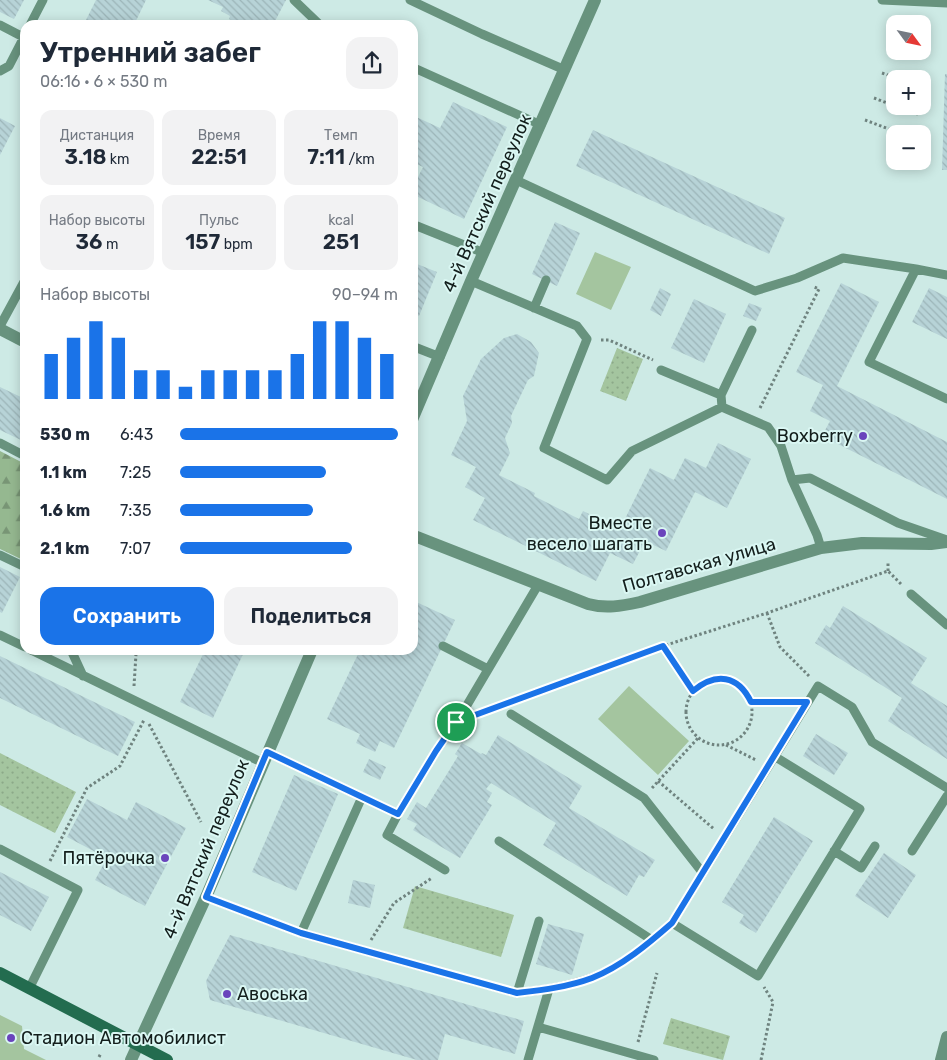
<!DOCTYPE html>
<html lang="ru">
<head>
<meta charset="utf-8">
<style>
  :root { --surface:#fff; --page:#f2f2f3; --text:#1f2937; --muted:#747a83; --accent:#1a73e8 }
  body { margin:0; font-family:Rubik,sans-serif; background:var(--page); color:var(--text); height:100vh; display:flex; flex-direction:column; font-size:19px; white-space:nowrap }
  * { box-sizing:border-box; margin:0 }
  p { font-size:16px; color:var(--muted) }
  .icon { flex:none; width:28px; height:28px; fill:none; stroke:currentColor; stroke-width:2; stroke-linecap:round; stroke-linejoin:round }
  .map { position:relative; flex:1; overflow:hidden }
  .panel { position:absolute; left:20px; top:20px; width:398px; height:635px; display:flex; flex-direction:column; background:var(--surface); border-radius:15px; box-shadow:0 2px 12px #0003 }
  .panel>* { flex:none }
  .needle { width:32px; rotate:123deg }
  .tools { position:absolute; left:886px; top:15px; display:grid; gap:10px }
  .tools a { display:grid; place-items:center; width:45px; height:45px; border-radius:10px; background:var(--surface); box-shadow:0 2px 12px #0003; font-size:25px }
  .pin { position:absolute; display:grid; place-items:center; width:42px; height:42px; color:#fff; margin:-21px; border:2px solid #fff; border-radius:50%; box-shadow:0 1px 5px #0007 }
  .round { display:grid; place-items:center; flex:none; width:52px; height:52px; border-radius:15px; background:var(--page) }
  .headline { display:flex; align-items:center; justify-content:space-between; height:85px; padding:0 20px }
  h1 { font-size:28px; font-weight:600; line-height:38px }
  .metrics { display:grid; grid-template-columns:repeat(3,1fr); gap:8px; height:85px; padding:5px 20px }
  .metrics div { display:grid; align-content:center; border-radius:12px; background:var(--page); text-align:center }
  .metrics b { font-size:21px; font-weight:600 }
  .metrics small { font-size:14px; font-weight:400 }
  .metrics p { font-size:14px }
  .chart { height:140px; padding:10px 20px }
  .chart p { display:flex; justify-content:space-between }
  .chart svg { width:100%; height:90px; margin-top:5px; stroke:var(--accent); stroke-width:6 }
  .action { display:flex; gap:10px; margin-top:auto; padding:10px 20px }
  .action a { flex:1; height:58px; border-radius:15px; background:var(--accent); color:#fff; font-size:20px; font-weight:600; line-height:58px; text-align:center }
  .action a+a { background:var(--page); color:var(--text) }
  ul { padding:0 20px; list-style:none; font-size:16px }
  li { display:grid; grid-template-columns:80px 60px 1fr; align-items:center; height:38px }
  li i { height:12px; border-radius:6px; background:var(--accent) }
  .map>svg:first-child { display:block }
  .forest { fill:url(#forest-firs) }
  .park { fill:url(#park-dots) }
  .garden { fill:#a4c59f }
  .building { fill:url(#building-back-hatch) }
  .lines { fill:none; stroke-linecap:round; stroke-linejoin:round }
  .path { stroke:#6f837f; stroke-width:3; stroke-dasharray:2.5 2.5; stroke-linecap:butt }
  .service { stroke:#68937e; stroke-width:9 }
  .minor { stroke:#68937e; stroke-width:12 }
  .secondary { stroke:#236c4f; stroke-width:12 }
  .route-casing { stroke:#fff; stroke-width:10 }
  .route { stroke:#1a73e8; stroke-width:6 }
  .poi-dot { fill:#6a44bc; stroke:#daf7f3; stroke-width:2 }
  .labels { text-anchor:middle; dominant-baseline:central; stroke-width:4; stroke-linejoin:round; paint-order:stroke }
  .street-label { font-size:18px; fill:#131e1c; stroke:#daf7f3 }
  .poi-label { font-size:18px; fill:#131e1c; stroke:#daf7f3; text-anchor:end }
</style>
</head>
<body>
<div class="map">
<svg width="947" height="1060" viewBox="0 0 947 1060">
  <defs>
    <pattern id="forest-firs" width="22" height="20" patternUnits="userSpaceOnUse" patternTransform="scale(1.25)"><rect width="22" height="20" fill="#95b890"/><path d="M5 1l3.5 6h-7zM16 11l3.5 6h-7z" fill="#789575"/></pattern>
    <pattern id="park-dots" width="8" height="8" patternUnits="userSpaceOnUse" patternTransform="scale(1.25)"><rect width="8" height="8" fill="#a4c59f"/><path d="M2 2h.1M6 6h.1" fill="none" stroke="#8ca988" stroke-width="1.8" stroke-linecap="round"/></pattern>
    <pattern id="building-back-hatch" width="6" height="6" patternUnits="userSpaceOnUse" patternTransform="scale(1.25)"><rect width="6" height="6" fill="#b7d3d7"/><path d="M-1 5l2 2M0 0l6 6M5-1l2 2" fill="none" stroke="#9cb5b8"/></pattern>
  </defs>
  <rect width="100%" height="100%" fill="#cdeae5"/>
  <path class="forest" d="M0,451L25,464V561L0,549Z"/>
  <path class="park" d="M617,348L643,359L626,401L600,391Z
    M0,753L76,792L55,833L0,805Z
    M415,886L514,915L501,957L403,928Z
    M671,1018L730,1036L723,1060L663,1044Z"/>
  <path class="garden" d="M595,252L631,267L611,310L576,294Z
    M629,686L689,741L658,775L598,719Z
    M0,1015L22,1026L24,1049L46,1060H0Z"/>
  <path class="building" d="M0,0H24L14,19L0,12Z
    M96,0H146L134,25H91L85,22Z
    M208,0H286L273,25H236L237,23L229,19L230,16L221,11L223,7Z
    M945,74H947V170H942Z
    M453,102L507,127L464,219L412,194V189L423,167L412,162V115L440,128Z
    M0,118L15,126L0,155Z
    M593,130L785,218L769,254L576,166Z
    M555,222L580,233L557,286L532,274Z
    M412,262L437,272L419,316L412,313Z
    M841,283L879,302L837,386L947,442V499L822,436L830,421L810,411L823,385L796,372Z
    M660,288L671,294L661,316L650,310Z
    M929,288L947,297V339L912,322Z
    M694,299L726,314L704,363L671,348Z
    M749,303L762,308L756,321L743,316Z
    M517,334L531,342L539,353L534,376L528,380L511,416L512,423L505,438L510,453L499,475L535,493L534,496L579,519L583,511L620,529L650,468L674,480L685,458L706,468L718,443L751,459L727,508L695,492L666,551L645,541L633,564L610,553L596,581L473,520L485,498L465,487L476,467L451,455L467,421L463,396L481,359L504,338Z
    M0,387L25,399V442L0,430Z
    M0,567L20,577L2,613L0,612Z
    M412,600L455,620L394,748L380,741L375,752L356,743L360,734L327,719L360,650H412Z
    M843,606L927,658L911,683L947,706V759L888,721L902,698L815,643L826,625L830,628Z
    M205,650H245L213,718L180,702Z
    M0,656L135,722L118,756L0,698Z
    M816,734L848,753L834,775L803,756Z
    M498,735L582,786L569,808L655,860L644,877L639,875L627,896L543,845L556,823L491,783L486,789L492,793L487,802L492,805L460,858L413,830L417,824L407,819L417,802L426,808L458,756L455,754L462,743L481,754L482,753L486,755Z
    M369,759L386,767L380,780L363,772Z
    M294,775L338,794L296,891L252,872Z
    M87,799L127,820L136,802L186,828L145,906L95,880L107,858L67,837Z
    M774,817L813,841L756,933L739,923L744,915L722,902Z
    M884,853L916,875L888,918L855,896Z
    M0,872L49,897L31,931L0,915Z
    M353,880L375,885L370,908L348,903Z
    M548,924L584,934L572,975L536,964Z
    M230,935L524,1021L515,1054L445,1034L438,1060H417L210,1000L206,981Z"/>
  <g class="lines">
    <path class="path" d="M882,73L899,79
      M874,98L895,106
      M897,106L920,115
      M865,120L902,134
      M601,340H609L653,360
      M760,408L819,289L814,287
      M888,571V563
      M767,613L780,647L809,676
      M663,646L693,691
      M686 712a33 33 0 1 1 66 0a33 33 0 1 1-66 0Z
      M134,686L136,654L138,650
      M516,701L663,646L767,613L888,571L902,585
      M751,703L793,702
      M478,714L498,707
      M149,724L201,822
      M726,745L756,760
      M658,781L714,829
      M652,788L699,737
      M50,861L87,788L120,766L144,720
      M371,940L394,903L432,878
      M171,1029L174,1037
      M638,1042L657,973
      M99,1057L101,1053
      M761,1060L773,1002L764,987"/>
    <path class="service" d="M294,0L320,25
      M410,0L482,34L565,70
      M882,0L947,3
      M0,25L25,38
      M30,25L43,0
      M412,67L541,125
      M0,71L9,66L25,35
      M516,180L755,291L797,278L843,258L916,269L869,362L947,399
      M412,224L484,253
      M916,269L947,275
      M471,281L577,326L587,339L544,448L607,480L632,451L722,407L768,427L781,446L792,480L817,535L821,548
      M534,308L546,280
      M0,326L25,280
      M412,346L440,357
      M661,370L721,395L722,407
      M721,395L752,330
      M0,443L25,456
      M792,480L810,478L898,523L947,540
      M0,555L25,567
      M911,594L947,625
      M0,635L25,647
      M443,646L488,669
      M31,650L263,763
      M71,650L83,676
      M511,714L644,798L702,872
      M362,797L398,814L436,751L457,722L538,585
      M398,814L387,835L445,870
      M499,841L652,940
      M0,849L78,890L29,989
      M834,851L861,868L875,846
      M912,851L947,796
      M206,897L301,933L362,797L267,752
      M672,923L758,976L860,809L774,756
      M301,933L517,993L549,989
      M517,993L539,921
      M538,1027L654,1060
      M528,1060L549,989C563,986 577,983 591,978C619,968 650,943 672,923L818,686L852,707L872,742L947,788"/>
    <path class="minor" d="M0,329L25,342
      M412,420L471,281L595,0
      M412,535L588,604C606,609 621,606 640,602L821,548L862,543L931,544L947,542
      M131,1060L206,897L312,650
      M941,1060L947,1037"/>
    <path class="secondary" d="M0,973L167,1060"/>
  </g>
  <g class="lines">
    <defs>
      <path id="route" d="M663,646L693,691C716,672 738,675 751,702H807L672,923C648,944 622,966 592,978C568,987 542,990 517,993L301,933L206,897L267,752L398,814L436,751L456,722Z"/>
    </defs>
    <use href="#route" class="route-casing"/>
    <use href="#route" class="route"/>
  </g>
  <g class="poi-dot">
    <circle cx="863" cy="436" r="5"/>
    <circle cx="662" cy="533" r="5"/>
    <circle cx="165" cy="858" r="5"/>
    <circle cx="227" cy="994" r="5"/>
    <circle cx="11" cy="1038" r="5"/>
  </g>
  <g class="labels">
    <g class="street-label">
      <text transform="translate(487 203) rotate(-66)">4-й Вятский переулок</text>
      <text transform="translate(699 565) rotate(-16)">Полтавская улица</text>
      <text transform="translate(206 849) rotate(-67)">4-й Вятский переулок</text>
    </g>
    <g class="poi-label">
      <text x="853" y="436">Boxberry</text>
      <text x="652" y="523">Вместе<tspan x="652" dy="21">весело шагать</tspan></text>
      <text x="155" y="858">Пятёрочка</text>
      <text x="237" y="994" text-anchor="start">Авоська</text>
      <text x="21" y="1038" text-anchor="start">Стадион Автомобилист</text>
    </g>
  </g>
</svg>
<div class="tools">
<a><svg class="needle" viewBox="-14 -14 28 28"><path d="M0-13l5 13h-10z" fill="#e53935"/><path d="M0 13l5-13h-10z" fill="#747a83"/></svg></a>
<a>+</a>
<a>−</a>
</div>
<div class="pin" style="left:456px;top:722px;background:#1e9e55"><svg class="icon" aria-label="arrive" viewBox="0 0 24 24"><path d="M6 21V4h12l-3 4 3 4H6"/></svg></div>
<section class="panel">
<div class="headline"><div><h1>Утренний забег</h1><p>06:16 · 6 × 530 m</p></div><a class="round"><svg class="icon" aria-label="share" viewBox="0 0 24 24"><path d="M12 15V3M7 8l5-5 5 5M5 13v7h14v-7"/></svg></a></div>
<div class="metrics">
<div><p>Дистанция</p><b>3.18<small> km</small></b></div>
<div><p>Время</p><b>22:51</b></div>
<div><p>Темп</p><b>7:11<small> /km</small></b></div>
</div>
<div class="metrics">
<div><p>Набор высоты</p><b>36<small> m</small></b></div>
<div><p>Пульс</p><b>157<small> bpm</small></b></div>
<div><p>kcal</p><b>251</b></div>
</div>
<div class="chart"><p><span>Набор высоты</span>90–94 m</p>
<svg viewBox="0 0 160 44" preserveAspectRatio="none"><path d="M5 44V22M15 44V14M25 44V6M35 44V14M45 44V30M55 44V30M65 44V38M75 44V30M85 44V30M95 44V30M105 44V30M115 44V22M125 44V6M135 44V6M145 44V14M155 44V22"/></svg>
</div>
<ul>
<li><b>530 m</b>6:43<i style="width:100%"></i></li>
<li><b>1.1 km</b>7:25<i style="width:67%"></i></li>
<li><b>1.6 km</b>7:35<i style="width:61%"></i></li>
<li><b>2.1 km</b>7:07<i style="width:79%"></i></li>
</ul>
<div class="action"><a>Сохранить</a><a>Поделиться</a></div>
</section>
</div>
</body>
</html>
